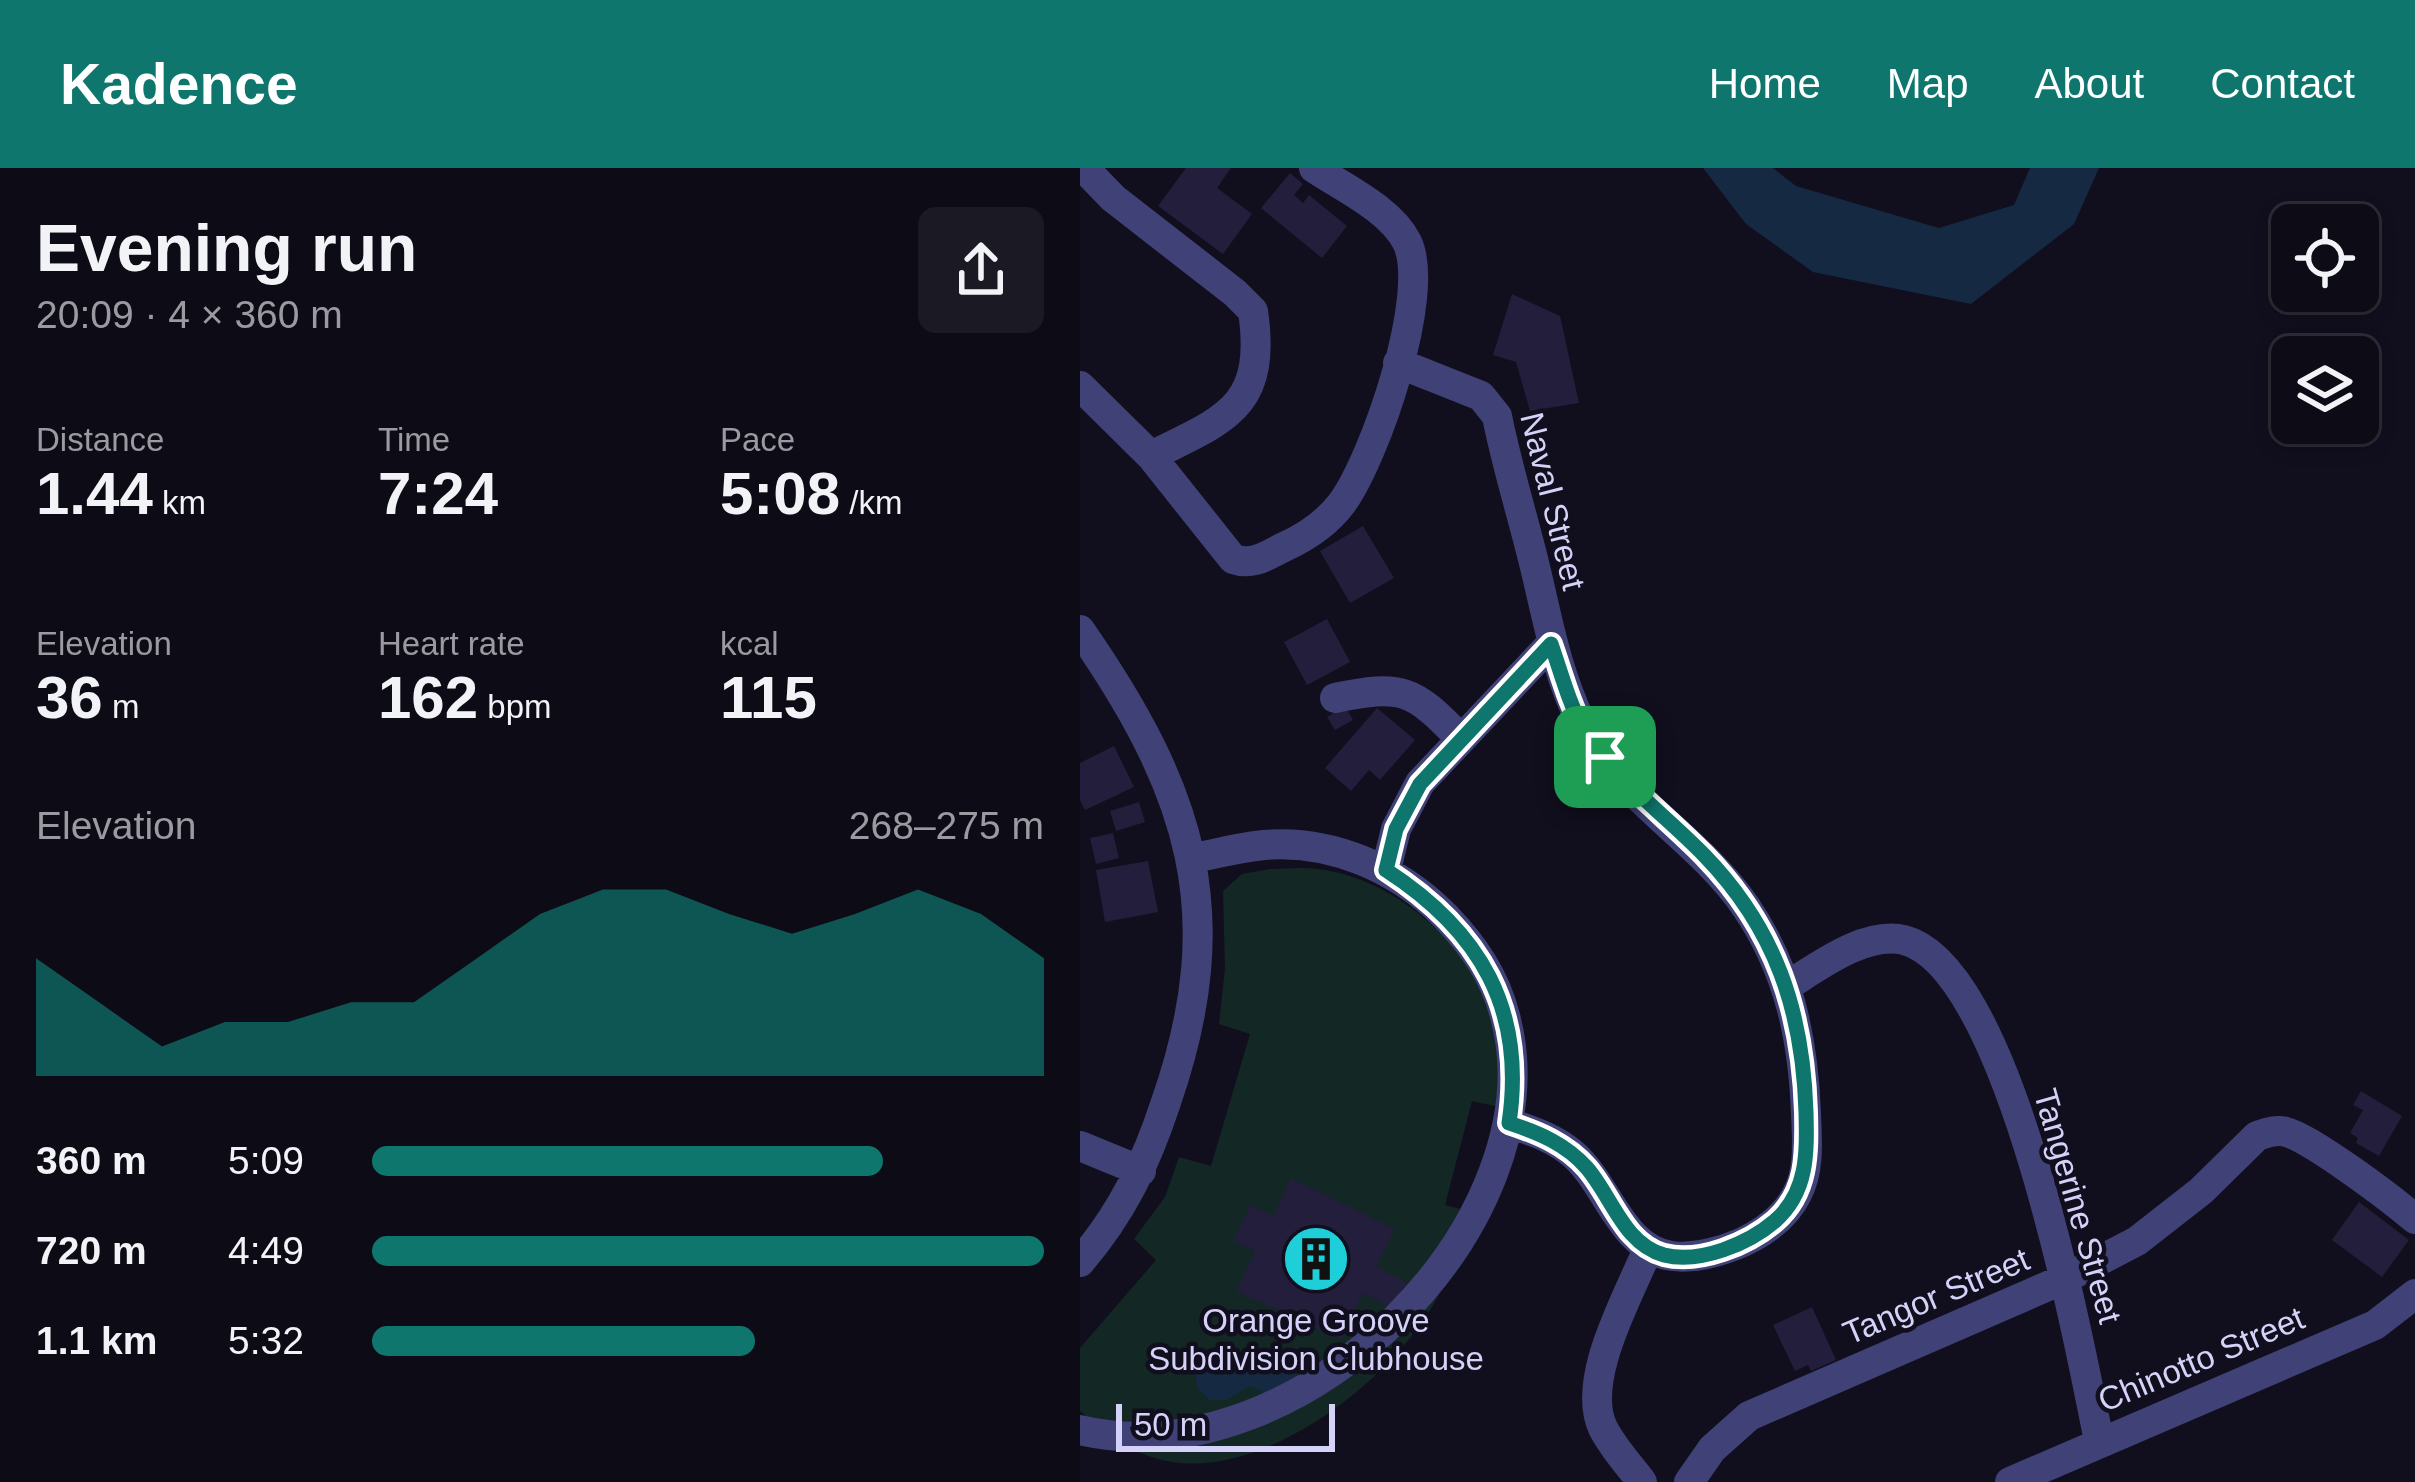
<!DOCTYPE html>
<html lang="en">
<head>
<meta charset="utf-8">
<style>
  :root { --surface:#0d0b16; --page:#1b1923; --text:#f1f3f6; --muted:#9a9ba1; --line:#2d2b35; --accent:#0f766e }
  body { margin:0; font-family:Arial,sans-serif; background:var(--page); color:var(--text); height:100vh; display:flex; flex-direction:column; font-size:45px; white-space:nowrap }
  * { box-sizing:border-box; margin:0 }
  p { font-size:39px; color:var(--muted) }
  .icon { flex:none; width:66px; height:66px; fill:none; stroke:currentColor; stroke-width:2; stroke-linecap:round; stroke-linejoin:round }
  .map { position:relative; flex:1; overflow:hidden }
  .sheet { display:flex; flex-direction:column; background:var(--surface); width:1080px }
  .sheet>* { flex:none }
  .fabs { position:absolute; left:1191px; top:36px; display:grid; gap:24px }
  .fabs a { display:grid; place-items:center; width:108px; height:108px; border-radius:18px; background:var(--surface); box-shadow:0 6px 18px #0003,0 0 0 3px var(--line); font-size:60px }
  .scale { position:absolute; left:36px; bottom:30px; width:219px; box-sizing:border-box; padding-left:12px; border:6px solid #d5d2f9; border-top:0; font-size:33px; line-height:42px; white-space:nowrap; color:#d5d2f9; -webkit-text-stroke:9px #110f1e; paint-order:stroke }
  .pin { position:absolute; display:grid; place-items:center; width:102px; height:102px; color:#fff; margin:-51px; border-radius:24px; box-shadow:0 6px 18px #0006 }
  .round { display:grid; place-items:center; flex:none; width:126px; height:126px; border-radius:18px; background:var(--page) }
  .summary { display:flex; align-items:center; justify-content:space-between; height:204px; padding:0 36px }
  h1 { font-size:66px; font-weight:700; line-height:90px }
  .metrics { display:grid; grid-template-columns:repeat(3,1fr); gap:18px; height:204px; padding:12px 36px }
  .metrics div { display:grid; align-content:center }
  .metrics b { font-size:60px; font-weight:700 }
  .metrics small { font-size:33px; font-weight:400 }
  .metrics p { font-size:33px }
  .chart { height:336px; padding:24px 36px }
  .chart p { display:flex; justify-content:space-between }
  .chart svg { width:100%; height:216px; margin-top:12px; fill:var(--accent); opacity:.7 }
  ul { padding:0 36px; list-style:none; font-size:39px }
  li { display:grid; grid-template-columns:192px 144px 1fr; align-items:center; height:90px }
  li i { height:30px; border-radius:15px; background:var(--accent) }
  header { display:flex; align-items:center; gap:72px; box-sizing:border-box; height:168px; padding:0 60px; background:var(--accent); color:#fff }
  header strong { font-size:57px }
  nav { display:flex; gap:66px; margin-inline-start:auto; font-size:42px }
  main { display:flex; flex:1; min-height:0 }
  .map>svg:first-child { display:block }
  .green { fill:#132725 }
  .water { fill:#152942 }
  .building { fill:#221e3c }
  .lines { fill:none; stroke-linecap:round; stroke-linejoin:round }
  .minor { stroke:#404177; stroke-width:30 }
  .route-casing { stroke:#fff; stroke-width:24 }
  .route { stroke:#0f766e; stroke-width:15 }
  .labels { text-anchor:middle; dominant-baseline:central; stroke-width:9; stroke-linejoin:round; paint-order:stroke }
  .street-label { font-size:33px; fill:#d5d2f9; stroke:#110f1e }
  .poi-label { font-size:33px; fill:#d5d2f9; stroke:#110f1e }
</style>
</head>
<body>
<header>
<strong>Kadence</strong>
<nav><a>Home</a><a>Map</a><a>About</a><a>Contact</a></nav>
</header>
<main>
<section class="sheet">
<div class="summary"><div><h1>Evening run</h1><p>20:09 · 4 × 360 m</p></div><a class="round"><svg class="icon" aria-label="share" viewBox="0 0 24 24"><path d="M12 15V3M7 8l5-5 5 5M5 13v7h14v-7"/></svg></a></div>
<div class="metrics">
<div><p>Distance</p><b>1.44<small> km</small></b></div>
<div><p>Time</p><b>7:24</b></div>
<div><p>Pace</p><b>5:08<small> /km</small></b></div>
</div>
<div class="metrics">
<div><p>Elevation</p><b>36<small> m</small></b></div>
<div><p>Heart rate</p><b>162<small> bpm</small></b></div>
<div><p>kcal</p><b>115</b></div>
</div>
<div class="chart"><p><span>Elevation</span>268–275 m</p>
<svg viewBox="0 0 160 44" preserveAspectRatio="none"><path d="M0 44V20L10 29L20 38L30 33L40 33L50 29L60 29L70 20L80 11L90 6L100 6L110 11L120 15L130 11L140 6L150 11L160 20V44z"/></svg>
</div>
<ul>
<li><b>360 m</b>5:09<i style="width:76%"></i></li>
<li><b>720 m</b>4:49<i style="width:100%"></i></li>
<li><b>1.1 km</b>5:32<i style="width:57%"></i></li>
</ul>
</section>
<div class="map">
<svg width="1335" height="1314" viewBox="0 0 1335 1314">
  <rect width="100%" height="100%" fill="#110f1e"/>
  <path class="green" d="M190,701C206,701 222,699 238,701C319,711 399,783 415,863C420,887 418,914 419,939L392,933L365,1037L392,1044C381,1072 372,1103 357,1130C314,1211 184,1313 87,1293C53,1287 25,1265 0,1243V1180L76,1092L54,1071L85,1029L99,989L131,998L170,866L139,856L145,800L143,723L162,706Z"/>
  <path class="water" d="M623,0H693L716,18L859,60L934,37L950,0H1019L994,56L891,136L733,104L666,56Z
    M148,1182L175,1188L189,1200L210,1201L219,1210L187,1231L180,1222L170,1218L147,1232H130L118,1221L115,1205L123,1191Z"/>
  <path class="building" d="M106,0H151L137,20L172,46L143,86L78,38Z
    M210,5L223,16L214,27L223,35L229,27L267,58L242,90L181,40Z
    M432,126L480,148L499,235L450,243L436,194L413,187Z
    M283,358L314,410L270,435L240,383Z
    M247,451L270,494L227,517L204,474Z
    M265,538L273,552L255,562L247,549Z
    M297,540L335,572L300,612L289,602L271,623L245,600Z
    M34,578L54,619L5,642L0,632V595Z
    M59,634L65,654L36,663L30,643Z
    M33,665L39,690L16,696L10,670Z
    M68,693L78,744L25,754L16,702Z
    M1281,923L1322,948L1299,988L1276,975L1278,970L1270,965L1283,942L1273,937Z
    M211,1010L315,1061L296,1099L328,1115L315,1142L283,1125L261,1172L156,1123L175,1083L153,1073L170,1037L193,1048Z
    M1279,1034L1329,1072L1302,1109L1252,1072Z
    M732,1139L756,1192L731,1203L728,1197L715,1203L693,1157Z"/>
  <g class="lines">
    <path class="minor" d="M4,0L33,30L155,125L173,143C187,240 145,251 71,288
      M318,195L401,228L417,248C427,299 443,349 455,399C468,453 477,506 502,556C538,629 620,671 666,739C709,802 723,870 726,945C727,972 730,1002 717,1026C706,1048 684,1064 663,1074C643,1083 615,1091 592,1088C542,1082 528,1017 494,987C475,970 452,963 429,955
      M0,218L71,288L153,391C173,398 186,388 204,379C226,369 247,355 262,335C295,290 352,125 327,74C310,41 264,20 234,0
      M0,462C111,622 152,744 86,934C66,995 42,1045 0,1094
      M255,530C322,516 333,521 380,570
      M306,702L316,661L340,615L471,476
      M707,818C739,798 785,763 824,772C930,799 999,1174 1019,1273
      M0,978L61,1003
      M0,1262C221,1314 480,1051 425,848C415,808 393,777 365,748C319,701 251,671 184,677C161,679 136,686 113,690
      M562,1314C549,1297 533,1280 523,1260C500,1212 549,1127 568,1081
      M609,1314L632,1281L669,1248L984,1111L1057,1073L1121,1023L1177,968C1186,965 1196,961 1206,964C1231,970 1313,1032 1335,1051
      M930,1314L1295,1157L1335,1126"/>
  </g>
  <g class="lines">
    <defs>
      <path id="route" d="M471,476C481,504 489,536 504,562C535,611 584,646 624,687C696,761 723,844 726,944C727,985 728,1024 695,1053C668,1076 620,1096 584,1087C544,1076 532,1029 507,1000C486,976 459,965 429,955C446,841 400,763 306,702L316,661L340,616Z"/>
    </defs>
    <use href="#route" class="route-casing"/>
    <use href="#route" class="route"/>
  </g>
  <defs>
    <symbol id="building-disc" viewBox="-11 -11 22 22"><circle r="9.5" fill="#1ecfd9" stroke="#110f1e"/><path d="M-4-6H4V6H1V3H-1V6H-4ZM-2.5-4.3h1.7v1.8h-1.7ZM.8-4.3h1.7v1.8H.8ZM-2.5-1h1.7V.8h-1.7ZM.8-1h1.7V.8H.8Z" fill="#111"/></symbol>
  </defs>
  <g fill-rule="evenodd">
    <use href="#building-disc" x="198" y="1053" width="76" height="76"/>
  </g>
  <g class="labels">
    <g class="street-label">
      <text transform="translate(473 333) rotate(76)">Naval Street</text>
      <text transform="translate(998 1038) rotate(74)">Tangerine Street</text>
      <text transform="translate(856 1128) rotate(-23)">Tangor Street</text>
      <text transform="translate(1121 1191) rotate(-23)">Chinotto Street</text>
    </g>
    <g class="poi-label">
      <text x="236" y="1152">Orange Groove<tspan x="236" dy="38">Subdivision Clubhouse</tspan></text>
    </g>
  </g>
</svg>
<div class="fabs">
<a><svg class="icon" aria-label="locate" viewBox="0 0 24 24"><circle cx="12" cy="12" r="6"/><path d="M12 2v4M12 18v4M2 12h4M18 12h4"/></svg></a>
<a><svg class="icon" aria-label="layers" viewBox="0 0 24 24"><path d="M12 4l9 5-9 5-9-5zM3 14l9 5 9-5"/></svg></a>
</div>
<div class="scale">50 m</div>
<div class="pin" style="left:525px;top:589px;background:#1e9e55"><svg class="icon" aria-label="arrive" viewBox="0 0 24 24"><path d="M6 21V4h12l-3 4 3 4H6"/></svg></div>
</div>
</main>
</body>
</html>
